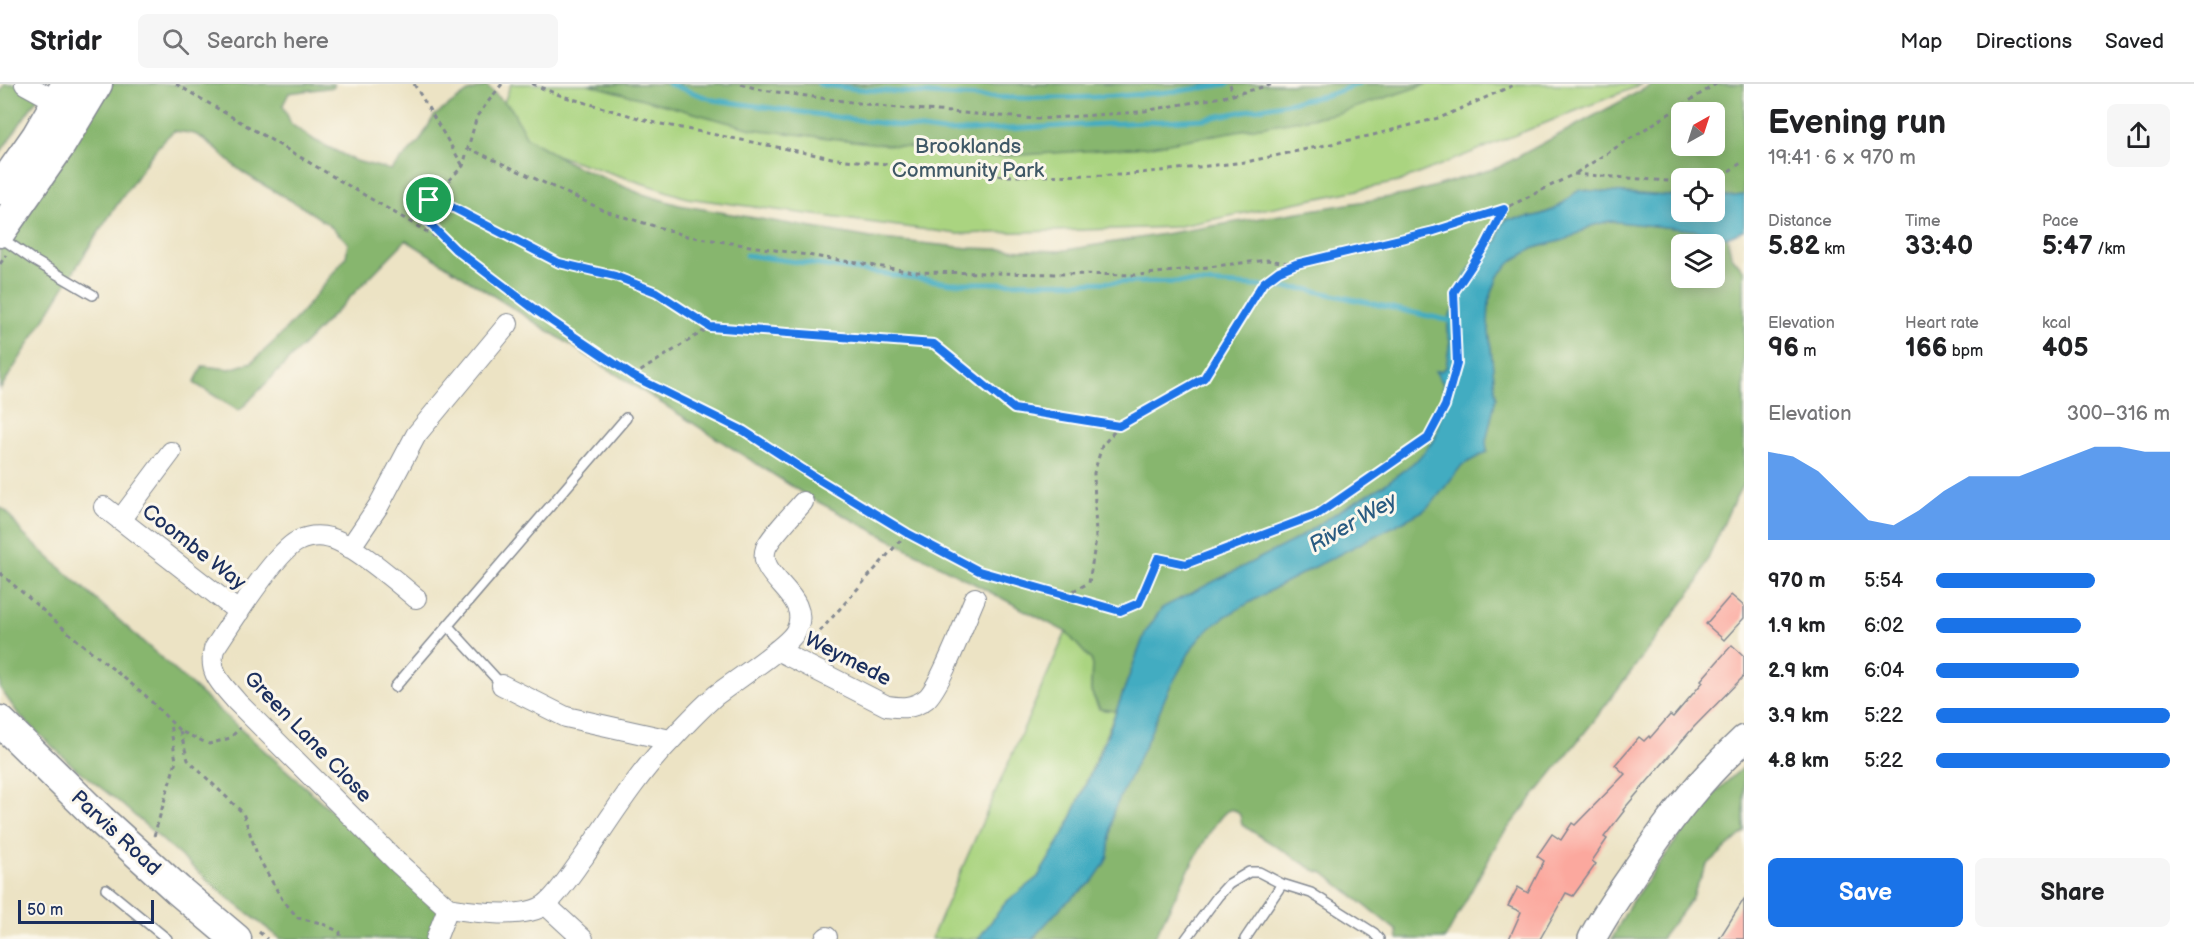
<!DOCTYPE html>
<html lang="en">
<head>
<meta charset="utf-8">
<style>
  :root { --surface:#fff; --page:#f6f6f6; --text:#202124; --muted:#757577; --line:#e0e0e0; --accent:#1a73e8 }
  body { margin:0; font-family:"Balsamiq Sans",sans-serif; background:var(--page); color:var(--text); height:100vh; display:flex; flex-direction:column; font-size:22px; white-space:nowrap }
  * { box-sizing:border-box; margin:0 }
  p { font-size:20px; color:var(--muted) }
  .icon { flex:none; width:33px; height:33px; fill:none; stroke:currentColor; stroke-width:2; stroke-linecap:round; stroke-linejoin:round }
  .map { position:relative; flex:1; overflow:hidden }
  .side { display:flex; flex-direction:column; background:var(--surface); width:450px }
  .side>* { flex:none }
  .needle { width:39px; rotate:39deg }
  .fabs { position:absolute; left:1671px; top:18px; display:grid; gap:12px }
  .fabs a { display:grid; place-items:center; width:54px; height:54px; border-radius:9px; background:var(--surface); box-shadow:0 3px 15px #0003; font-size:30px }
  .scale { position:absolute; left:18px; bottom:15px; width:136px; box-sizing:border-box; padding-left:6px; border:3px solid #1b2f5e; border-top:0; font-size:16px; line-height:21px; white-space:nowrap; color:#1b2f5e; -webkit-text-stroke:4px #fbf7ec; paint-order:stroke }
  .pin { position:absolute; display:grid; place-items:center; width:51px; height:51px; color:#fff; margin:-26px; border:3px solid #fff; border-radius:50%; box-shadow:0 2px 6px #0007 }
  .round { display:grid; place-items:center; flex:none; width:63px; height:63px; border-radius:9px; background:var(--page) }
  .summary { display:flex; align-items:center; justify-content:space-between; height:102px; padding:0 24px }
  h1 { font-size:33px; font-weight:600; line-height:45px }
  .figures { display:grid; grid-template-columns:repeat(3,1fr); gap:9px; height:102px; padding:6px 24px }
  .figures div { display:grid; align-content:center }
  .figures b { font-size:26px; font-weight:600 }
  .figures small { font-size:16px; font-weight:400 }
  .figures p { font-size:16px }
  .chart { height:168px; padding:12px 24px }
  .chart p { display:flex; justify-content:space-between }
  .chart svg { width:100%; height:108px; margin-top:6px; fill:var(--accent); opacity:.7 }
  .cta { display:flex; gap:12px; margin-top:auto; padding:12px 24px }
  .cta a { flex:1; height:69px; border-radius:9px; background:var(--accent); color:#fff; font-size:24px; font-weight:600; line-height:69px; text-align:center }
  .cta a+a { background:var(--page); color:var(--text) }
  ul { padding:0 24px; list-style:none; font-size:20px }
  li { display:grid; grid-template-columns:96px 72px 1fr; align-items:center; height:45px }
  li i { height:15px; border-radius:8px; background:var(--accent) }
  header { display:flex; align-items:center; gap:36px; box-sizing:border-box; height:84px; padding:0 30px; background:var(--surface); border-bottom:2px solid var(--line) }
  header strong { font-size:28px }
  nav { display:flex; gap:33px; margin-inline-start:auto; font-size:21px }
  .search { width:420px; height:54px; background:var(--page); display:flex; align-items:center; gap:15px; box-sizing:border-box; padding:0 21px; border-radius:9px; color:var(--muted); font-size:22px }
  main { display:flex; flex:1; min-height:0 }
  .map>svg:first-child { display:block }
  .green { fill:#aad480; stroke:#62826f; stroke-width:1.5 }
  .forest { fill:#87b66e; stroke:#517266; stroke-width:1.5; fill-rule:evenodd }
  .water { fill:#42acc1; stroke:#2e6e90; stroke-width:1.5 }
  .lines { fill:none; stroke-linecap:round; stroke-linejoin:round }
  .stream { stroke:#42acc1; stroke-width:5 }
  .building { fill:#fba89e }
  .lane-casing { stroke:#848991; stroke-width:12 }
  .street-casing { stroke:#848991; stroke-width:22 }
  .secondary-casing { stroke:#848991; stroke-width:30 }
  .primary-casing { stroke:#848991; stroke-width:33 }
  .path { stroke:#848991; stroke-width:3; stroke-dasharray:4.5 4.5; stroke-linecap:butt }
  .lane { stroke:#fff; stroke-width:9 }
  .street { stroke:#fff; stroke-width:20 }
  .secondary { stroke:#fff; stroke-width:27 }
  .primary { stroke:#fff; stroke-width:30 }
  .route-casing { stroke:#fff; stroke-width:12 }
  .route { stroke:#1a73e8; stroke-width:8 }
  .labels { text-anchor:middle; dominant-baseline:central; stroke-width:6; stroke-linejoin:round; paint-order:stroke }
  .park-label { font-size:21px; fill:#3f5866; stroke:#fbf7ec }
  .street-label { font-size:21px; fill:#1b2f5e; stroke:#fbf7ec }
  .water-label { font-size:22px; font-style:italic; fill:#295b81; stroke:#fbf7ec }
</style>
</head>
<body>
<header>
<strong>Stridr</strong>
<div class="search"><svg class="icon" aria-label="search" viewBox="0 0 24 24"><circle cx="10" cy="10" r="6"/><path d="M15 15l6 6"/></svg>Search here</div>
<nav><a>Map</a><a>Directions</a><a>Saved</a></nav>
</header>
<main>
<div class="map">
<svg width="1744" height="855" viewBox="0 0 1744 855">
  <rect width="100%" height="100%" fill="#fbf7ec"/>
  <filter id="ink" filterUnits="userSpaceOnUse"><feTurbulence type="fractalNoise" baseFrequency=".0167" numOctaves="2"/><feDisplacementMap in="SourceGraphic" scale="12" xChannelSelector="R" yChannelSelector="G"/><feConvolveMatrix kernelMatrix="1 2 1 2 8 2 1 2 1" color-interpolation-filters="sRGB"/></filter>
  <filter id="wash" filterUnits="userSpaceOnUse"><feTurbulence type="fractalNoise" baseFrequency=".008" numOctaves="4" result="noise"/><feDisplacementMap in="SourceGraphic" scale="24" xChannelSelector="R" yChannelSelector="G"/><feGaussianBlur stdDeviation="1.35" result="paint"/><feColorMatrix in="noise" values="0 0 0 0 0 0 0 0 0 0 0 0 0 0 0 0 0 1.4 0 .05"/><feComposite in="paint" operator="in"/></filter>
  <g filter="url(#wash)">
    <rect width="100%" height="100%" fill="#ece3c4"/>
    <path class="green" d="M511,0H1643L1398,98L1175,143L958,150L687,114L492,50Z
      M1066,548L1092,577L1091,607L1099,625L1116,627L1065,748L1038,793L1006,818L978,855H931Z"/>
    <path class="forest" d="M5,0H47L0,69V8Z
      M105,0H334V3L289,9L283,21L291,40L316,57L356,77L391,86L419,58L434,32L468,8L486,2L511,24L527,54L573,81L639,109L679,121L871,154L969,164L1060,167L1409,110L1499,83L1653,0H1744V111L1715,114L1714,94H1682L1681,113L1581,106C1571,109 1567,118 1558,123C1542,132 1524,135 1507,135L1501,141L1498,156L1474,178L1457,221L1450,231L1447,247L1450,257L1446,284L1441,287H1436L1443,299L1444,318L1435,355L1430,363L1417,376L1384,401L1344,424L1295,456L1162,524L1145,549L1116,627L1100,625L1091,607L1092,577L1066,548L807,412L406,156L239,327L194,299L203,282L230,285L252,278L277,255L303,227L346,173L348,159C320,128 279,112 244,89C227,78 216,61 197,51C190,48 181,48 174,47C153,64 142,86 126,108C81,171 43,240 0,305V165ZM1682,28H1714V62H1682Z
      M588,0H1427L1339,29L1146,63L991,73L752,45Z
      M1609,137L1693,146L1727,153L1731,171L1744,187V398L1730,425L1697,500L1593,638L1500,754L1445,855H1398L1397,847L1324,789L1314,786L1242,741L1240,731C1237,728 1234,724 1229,726C1212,732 1165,834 1154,855H1032L1062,822L1092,798L1105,779L1108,771L1113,728L1146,659L1168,607L1193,562L1204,549L1224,533L1282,500L1423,427L1434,417L1462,381L1487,368L1486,357L1496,313L1488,238L1489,217L1498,192L1513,176L1534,164L1567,155L1591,142ZM1682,160H1714V194H1682Z
      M0,423L7,428L23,450L441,825L429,855H281L228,814L118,717L74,683L19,631L0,604Z
      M1744,682V748L1706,782L1691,815L1661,855H1612L1630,820L1702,721Z"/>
    <path class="water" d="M1581,106L1681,113L1682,128H1714L1715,114L1744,111V146L1727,153L1693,146L1609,137L1591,142L1567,155L1534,164L1513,176L1498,192L1489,217L1488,238L1496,313L1486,357L1487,368L1462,381L1434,417L1423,427L1282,500L1224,533L1204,549L1193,562L1168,607L1146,659L1113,728L1108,772L1105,779L1092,798L1062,822L1032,855H978L1006,818L1038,793L1065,748L1106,655L1145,549L1162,524L1295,456L1344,424L1384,401L1417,376L1435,355L1444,318L1443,299L1435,287H1441L1446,284L1450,257L1447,247L1450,231L1457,221L1465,192L1474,178L1498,156L1501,141L1507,135C1524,135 1543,132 1558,123C1567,118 1571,109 1581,106Z"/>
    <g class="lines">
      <path class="stream" d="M669,0L714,16L944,48L1204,35L1328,11L1358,0
        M819,0C850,6 883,6 914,9C1019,17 1124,17 1228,0
        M746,171L951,199L1187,198L1306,205L1456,238"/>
    </g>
    <g id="blocks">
      <path class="building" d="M1731,511L1744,522V534L1724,556L1706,540Z
        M1732,561L1744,572V592L1693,644L1623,726L1624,727L1604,753L1607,755L1592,777L1596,780L1573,812L1566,809L1540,855H1509L1521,828L1508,822L1518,803L1528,809L1544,777L1537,772L1552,750L1561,756L1572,739L1575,741L1625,690L1615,681L1639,653L1644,657L1649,652L1650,654L1670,631L1673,633L1703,598L1701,596Z
        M1744,815V855H1719Z"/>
    </g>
  </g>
  <g filter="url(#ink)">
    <use href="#blocks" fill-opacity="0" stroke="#848991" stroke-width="1.5"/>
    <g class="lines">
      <defs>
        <path id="lane" d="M0,153L33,176L93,211
          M448,542L502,601
          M395,603L626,334
          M106,805L167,855
          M1186,855L1218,812L1229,800L1249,788H1259L1282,800L1311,809L1374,849L1379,855
          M1245,855L1282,800"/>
        <path id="street" d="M25,0L56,17
          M104,423L239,528
          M120,436L171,368
          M350,464L379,421L416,351L508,240
          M416,514C397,498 352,459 330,454C319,451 308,452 298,457C275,468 230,541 214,565C208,590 222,600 237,618L398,779L448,824
          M777,566L887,622C901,624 913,625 926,615C940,604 966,534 975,514
          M502,601L566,633L670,656
          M546,821L583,855
          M448,824C473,828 526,836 546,820C557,812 574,786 583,774C611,733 638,689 673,654C686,640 700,625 715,612C731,599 788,563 796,547C814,511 755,494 766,464C770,453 794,429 803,418
          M436,855L448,824
          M825,855L827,853"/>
        <path id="secondary" d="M1592,855C1603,833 1617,813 1631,793C1666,740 1697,698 1744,655"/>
        <path id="primary" d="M0,105L37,52L67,0
          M0,148L59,63L97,0
          M0,637L101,736L178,806L236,855"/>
      </defs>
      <use href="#lane" class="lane-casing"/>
      <use href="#street" class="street-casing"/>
      <use href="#secondary" class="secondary-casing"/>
      <use href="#primary" class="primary-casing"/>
      <path class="path" d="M176,0L451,162
        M414,0L463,82
        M502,0L477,32L463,82L429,116L426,136L455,165L538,229L633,292L743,347L907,449L979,487L1120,527L1139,519L1158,474L1186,480L1318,430L1428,354L1445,322L1457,280L1454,208L1485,162L1504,125L1574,90L1682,98
        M532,0L562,12L656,39L837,75L1006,92L1121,91L1246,78L1373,51L1442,33L1516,0
        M741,0L762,6L888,23L1037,35L1139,28L1233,11L1274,0
        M1230,0L1233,11
        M468,64L608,128L687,152L914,188L1139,191L1267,176L1296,180
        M1576,89L1716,0
        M1714,97L1744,77
        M429,116L446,120L559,179L615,192L656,208L710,243L934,260L1014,325L1119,342
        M0,180L6,171
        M633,292L710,243
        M0,489L77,556L144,610L180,647L209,660L230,654L240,644
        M1065,511L1089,499L1096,455L1094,389L1102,362L1119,342L1204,294L1263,199L1279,187L1296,180L1434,147L1504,125
        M814,554L907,449
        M180,647L188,676L243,729L258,773L282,815L298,834L321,839L340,848V855
        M154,752L176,677L170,640
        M259,848L267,855"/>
      <use href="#lane" class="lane"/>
      <use href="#street" class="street"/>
      <use href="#secondary" class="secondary"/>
      <use href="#primary" class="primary"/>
    </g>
  </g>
  <g class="lines" filter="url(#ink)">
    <defs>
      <path id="route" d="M429,116L446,120L559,179L615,192L656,208L710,243L934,260L1014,325L1119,342L1204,294L1263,199L1279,187L1296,180L1434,147L1504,125L1485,162L1454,208L1457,280L1445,322L1428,354L1318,430L1186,480L1158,474L1139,519L1120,527L979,487L907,449L818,395L744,347L633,292L538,228L455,165L426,136Z"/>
    </defs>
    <use href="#route" class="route-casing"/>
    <use href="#route" class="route"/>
  </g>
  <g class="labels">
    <g class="park-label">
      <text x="968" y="62">Brooklands<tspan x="968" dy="24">Community Park</tspan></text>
    </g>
    <g class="street-label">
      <text transform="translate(194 463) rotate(38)">Coombe Way</text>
      <text transform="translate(848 575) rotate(27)">Weymede</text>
      <text transform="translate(308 653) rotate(46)">Green Lane Close</text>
      <text transform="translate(116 749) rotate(43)">Parvis Road</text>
    </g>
    <g class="water-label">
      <text transform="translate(1353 439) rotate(-30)">River Wey</text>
    </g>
  </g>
</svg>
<div class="fabs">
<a><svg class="needle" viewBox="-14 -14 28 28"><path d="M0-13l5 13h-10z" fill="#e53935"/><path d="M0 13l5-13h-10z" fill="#757577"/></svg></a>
<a><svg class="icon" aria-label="locate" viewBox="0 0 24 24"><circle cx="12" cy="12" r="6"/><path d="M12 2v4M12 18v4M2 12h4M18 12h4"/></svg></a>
<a><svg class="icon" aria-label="layers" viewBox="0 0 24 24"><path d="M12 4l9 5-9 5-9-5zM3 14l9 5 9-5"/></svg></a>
</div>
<div class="scale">50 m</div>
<div class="pin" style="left:429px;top:116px;background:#1e9e55"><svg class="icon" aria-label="arrive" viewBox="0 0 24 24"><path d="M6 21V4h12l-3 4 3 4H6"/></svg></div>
</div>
<section class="side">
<div class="summary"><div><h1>Evening run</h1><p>19:41 · 6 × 970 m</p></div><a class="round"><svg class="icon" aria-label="share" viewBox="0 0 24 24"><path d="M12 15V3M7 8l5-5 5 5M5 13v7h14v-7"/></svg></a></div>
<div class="figures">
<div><p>Distance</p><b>5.82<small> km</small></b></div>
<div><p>Time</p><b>33:40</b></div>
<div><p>Pace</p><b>5:47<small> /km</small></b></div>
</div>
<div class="figures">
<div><p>Elevation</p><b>96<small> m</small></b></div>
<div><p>Heart rate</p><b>166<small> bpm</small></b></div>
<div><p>kcal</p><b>405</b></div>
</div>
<div class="chart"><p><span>Elevation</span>300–316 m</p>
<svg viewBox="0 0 160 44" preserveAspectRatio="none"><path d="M0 44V8L10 10L20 16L30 26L40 36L50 38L60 32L70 24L80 18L90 18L100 18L110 14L120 10L130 6L140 6L150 8L160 8V44z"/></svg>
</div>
<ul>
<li><b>970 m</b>5:54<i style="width:68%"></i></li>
<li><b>1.9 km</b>6:02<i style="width:62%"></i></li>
<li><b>2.9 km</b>6:04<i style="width:61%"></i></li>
<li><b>3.9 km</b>5:22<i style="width:100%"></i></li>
<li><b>4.8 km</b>5:22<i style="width:100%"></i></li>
</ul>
<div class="cta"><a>Save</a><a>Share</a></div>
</section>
</main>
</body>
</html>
